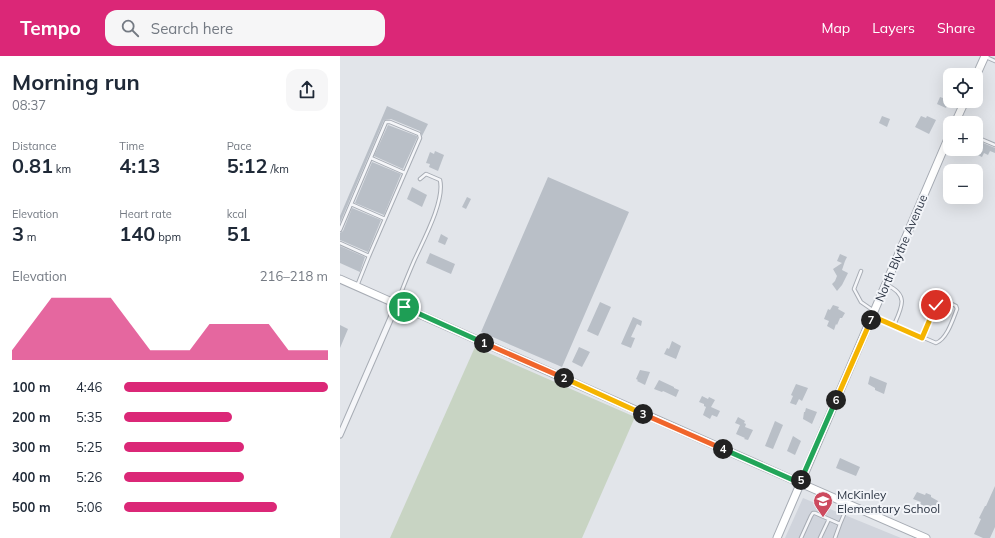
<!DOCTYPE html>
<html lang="en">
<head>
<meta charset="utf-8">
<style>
  :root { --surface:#fff; --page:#f6f6f7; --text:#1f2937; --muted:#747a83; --accent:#db2777 }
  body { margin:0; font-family:Mulish,sans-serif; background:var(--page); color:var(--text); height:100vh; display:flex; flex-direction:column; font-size:15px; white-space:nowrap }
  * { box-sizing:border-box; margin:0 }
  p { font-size:13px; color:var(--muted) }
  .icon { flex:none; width:22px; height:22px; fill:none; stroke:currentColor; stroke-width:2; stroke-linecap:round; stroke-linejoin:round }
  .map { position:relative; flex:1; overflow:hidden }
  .side { display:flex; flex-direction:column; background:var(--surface); width:340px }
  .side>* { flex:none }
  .tools { position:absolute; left:603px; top:12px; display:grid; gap:8px }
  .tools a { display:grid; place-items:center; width:40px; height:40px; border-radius:8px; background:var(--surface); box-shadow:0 4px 16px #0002; font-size:20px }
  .pin { position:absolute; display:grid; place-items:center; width:34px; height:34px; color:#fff; margin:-17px; border:2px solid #fff; border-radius:50%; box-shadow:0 1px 4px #0007 }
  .km { position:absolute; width:20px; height:20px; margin:-10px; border-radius:50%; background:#222; color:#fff; font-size:11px; line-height:20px; text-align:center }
  .round { display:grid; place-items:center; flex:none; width:42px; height:42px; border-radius:12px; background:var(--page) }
  .headline { display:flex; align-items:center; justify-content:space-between; height:68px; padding:0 12px }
  h1 { font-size:22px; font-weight:700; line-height:30px }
  .figures { display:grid; grid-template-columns:repeat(3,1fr); gap:6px; height:68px; padding:4px 12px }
  .figures div { display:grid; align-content:center }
  .figures b { font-size:20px; font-weight:700 }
  .figures small { font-size:11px; font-weight:400 }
  .figures p { font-size:11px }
  .chart { height:112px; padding:8px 12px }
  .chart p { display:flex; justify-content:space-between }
  .chart svg { width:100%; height:72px; margin-top:4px; fill:var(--accent); opacity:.7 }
  ul { padding:0 12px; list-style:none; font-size:13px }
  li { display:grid; grid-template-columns:64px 48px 1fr; align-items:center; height:30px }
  li i { height:10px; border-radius:5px; background:var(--accent) }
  header { display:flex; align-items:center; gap:24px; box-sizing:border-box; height:56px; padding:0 20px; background:var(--accent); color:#fff }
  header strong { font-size:19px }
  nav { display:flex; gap:22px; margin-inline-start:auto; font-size:14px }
  .search { width:280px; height:36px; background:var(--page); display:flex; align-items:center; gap:10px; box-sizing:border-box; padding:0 14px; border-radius:12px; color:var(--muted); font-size:15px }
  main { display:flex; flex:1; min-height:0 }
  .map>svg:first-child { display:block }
  .built { fill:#d0d4dc }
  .green { fill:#c8d4c3 }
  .building { fill:#b9bfc7 }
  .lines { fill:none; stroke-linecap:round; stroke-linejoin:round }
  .lane-casing { stroke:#a7acb4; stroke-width:4.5 }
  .street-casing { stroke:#a7acb4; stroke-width:7 }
  .secondary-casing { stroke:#a7acb4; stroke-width:9 }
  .lane { stroke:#f5f6f9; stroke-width:2.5 }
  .street { stroke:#f5f6f9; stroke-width:5 }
  .secondary { stroke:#fff; stroke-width:7 }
  .split-1-casing { stroke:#fff; stroke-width:8 }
  .split-2-casing { stroke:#fff; stroke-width:8 }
  .split-3-casing { stroke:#fff; stroke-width:8 }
  .split-4-casing { stroke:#fff; stroke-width:8 }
  .split-5-casing { stroke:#fff; stroke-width:8 }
  .split-6-casing { stroke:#fff; stroke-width:8 }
  .split-7-casing { stroke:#fff; stroke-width:8 }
  .split-8-casing { stroke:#fff; stroke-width:8 }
  .split-1 { stroke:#22a559; stroke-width:5 }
  .split-2 { stroke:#f0652b; stroke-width:5 }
  .split-3 { stroke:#f5b400; stroke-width:5 }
  .split-4 { stroke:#f0652b; stroke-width:5 }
  .split-5 { stroke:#22a559; stroke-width:5 }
  .split-6 { stroke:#22a559; stroke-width:5 }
  .split-7 { stroke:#f5b400; stroke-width:5 }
  .split-8 { stroke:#f5b400; stroke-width:5 }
  .labels { text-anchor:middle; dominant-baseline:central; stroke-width:4; stroke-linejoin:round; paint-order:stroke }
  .street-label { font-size:12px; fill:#2a3342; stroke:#f2f4f8 }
  .poi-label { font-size:12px; fill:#2a3342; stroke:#f2f4f8; text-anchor:start }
</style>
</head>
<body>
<header>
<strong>Tempo</strong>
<div class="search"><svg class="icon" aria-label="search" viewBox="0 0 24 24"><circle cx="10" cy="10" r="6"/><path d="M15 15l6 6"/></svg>Search here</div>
<nav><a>Map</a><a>Layers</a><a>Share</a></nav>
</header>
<main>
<section class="side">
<div class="headline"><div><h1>Morning run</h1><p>08:37</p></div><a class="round"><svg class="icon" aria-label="share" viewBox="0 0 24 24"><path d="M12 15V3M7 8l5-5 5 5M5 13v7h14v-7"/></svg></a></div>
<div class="figures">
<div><p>Distance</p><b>0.81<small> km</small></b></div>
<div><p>Time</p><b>4:13</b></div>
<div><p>Pace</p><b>5:12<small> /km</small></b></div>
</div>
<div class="figures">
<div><p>Elevation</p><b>3<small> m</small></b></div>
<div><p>Heart rate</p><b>140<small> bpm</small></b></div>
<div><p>kcal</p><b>51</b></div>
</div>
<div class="chart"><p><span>Elevation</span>216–218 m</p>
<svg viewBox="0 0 160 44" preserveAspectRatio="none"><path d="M0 44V38L10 22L20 6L30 6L40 6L50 6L60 22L70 38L80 38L90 38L100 22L110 22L120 22L130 22L140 38L150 38L160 38V44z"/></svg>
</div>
<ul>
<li><b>100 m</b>4:46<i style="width:100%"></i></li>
<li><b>200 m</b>5:35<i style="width:53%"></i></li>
<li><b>300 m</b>5:25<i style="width:59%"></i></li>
<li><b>400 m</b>5:26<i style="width:59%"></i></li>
<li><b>500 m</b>5:06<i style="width:75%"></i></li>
</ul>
</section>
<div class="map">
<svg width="655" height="482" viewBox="0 0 655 482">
  <rect width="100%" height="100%" fill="#e2e5ea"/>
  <path class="built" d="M463,442L561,482H445Z"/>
  <path class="green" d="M135,291L295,361L242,482H50Z"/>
  <path class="building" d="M600,41L609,44L606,52L597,48Z
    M47,50L88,68L82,80L80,75L51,63L44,64L0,167V160Z
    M542,60L550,63L547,71L539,67Z
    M581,60L586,62L587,60L596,64L589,78L575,71Z
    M48,69L77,80V82L63,113L34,100Z
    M636,84L655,92V97L650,95L648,99L644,97L642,101L625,93H636Z
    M95,95L104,99L98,115L89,111L90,108L86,107L90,96L94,98Z
    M32,106L61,118L44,159L15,147Z
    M208,121L289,156L222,311L141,276Z
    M72,131L87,139L82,151L67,143Z
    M127,141L131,143L126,153L122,151Z
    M12,152L41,164L28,196L0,184V177L3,175Z
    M101,178L108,182L105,189L98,186Z
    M0,190L25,201L20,216L0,207Z
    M90,197L115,208L111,218L86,207Z
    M500,198L507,201L505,205L502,214L508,217L502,229L497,235L492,228L495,225L497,220L493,213L502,207L497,205Z
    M260,246L271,251L258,280L247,275Z
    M493,249L499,251L498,253L505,257L502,262H500L497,269L496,268L494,274L487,270L489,265L484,263L488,253L490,254Z
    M293,261L302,265L301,270L297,268L291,281L295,282L291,292L281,288Z
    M0,269L8,273L0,292Z
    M332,285L341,290L336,303L324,298L327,292L329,293Z
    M239,291L250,296L242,311L232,306Z
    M300,314L310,316L305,329L297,325L298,324L296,323Z
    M530,320L547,327L544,338L535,334V332L528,328Z
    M319,324L334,331V332L339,334L336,341L323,335L322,336L314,333Z
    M456,328L468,332L462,345L459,343L456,349L450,347L453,340L451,339Z
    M362,340L368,343L369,341L375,344L371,351L380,355L377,361L372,359L370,363L363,359L366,351L364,350V348L359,346Z
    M466,352L477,356L472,368L463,363L464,356H465Z
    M398,361L405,365L404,367L406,368L405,371L413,374L408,384L404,383L405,382L396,378L400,369L395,367Z
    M435,365L443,369L433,393L425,390Z
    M453,380L461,385L455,399L447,395Z
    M500,402L520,411L516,420L496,412Z
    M655,430V471L650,482H643L634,478L641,463L639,462L645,450H646Z
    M577,436L585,439L586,437L591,439V441L598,445L595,453L587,449V451L580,448L581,446L573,443Z"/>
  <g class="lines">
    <defs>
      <path id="lane" d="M646,1L655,5
        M636,81L655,89
        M31,102L65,117
        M11,148L45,163
        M0,174L46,66H50L79,78L80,82L29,200
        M0,187L29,200L17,230
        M521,215L514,233L521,246L534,255
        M547,229C569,239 562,251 554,269
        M57,248C62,233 68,219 74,205C83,185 105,145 100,124L86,118L80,123
        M533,260L596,287C607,283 613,263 617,253L616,250L604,244L596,249L582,282
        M461,482L471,460L473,457H475L500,468
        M480,482L489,463
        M495,482L500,468L508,449"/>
      <path id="street" d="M0,379L57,248"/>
      <path id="secondary" d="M636,20L645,0
        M615,67L625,45
        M0,223L460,427L586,482
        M437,482L610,78"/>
    </defs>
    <use href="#lane" class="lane-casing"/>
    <use href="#street" class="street-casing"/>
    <use href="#secondary" class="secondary-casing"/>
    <use href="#lane" class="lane"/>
    <use href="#street" class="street"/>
    <use href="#secondary" class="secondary"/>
  </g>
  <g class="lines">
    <defs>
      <path id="split-1" d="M64,251L144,287"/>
      <path id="split-2" d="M144,287L224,322"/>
      <path id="split-3" d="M224,322L303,358"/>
      <path id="split-4" d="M303,358L383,393"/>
      <path id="split-5" d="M383,393L460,427L461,424"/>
      <path id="split-6" d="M461,424L496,344"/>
      <path id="split-7" d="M496,344L531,264"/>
      <path id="split-8" d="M531,264L532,260L582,282L596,249"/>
    </defs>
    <use href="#split-1" class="split-1-casing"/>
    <use href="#split-2" class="split-2-casing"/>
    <use href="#split-3" class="split-3-casing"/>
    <use href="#split-4" class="split-4-casing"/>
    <use href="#split-5" class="split-5-casing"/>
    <use href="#split-6" class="split-6-casing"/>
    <use href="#split-7" class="split-7-casing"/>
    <use href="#split-8" class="split-8-casing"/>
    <use href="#split-1" class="split-1"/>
    <use href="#split-2" class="split-2"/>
    <use href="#split-3" class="split-3"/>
    <use href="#split-4" class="split-4"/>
    <use href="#split-5" class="split-5"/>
    <use href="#split-6" class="split-6"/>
    <use href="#split-7" class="split-7"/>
    <use href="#split-8" class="split-8"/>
  </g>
  <defs>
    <symbol id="school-pin" viewBox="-11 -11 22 30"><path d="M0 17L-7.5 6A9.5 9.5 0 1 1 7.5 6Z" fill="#cc4a5e" stroke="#f2f4f8"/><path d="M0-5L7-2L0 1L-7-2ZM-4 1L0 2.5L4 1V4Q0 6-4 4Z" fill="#fff"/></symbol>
  </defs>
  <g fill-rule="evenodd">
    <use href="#school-pin" x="472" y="434" width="22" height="30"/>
  </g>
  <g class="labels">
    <g class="street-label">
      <text transform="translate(561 192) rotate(-67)">North Blythe Avenue</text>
    </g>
    <g class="poi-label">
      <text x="497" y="438">McKinley<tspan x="497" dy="14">Elementary School</tspan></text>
    </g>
  </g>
</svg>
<div class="tools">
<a><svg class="icon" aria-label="locate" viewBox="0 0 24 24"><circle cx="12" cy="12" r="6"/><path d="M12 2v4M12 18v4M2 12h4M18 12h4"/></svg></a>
<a>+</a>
<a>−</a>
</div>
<div class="pin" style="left:64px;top:251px;background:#1e9e55"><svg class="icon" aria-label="arrive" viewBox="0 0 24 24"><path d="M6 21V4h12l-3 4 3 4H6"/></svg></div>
<div class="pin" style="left:596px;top:249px;background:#d93025"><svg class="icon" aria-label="check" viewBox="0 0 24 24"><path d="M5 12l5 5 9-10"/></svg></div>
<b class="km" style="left:144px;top:287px">1</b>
<b class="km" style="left:224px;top:322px">2</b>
<b class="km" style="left:303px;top:358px">3</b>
<b class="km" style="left:383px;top:393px">4</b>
<b class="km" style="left:461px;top:424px">5</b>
<b class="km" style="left:496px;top:344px">6</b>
<b class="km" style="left:531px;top:264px">7</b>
</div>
</main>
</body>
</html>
